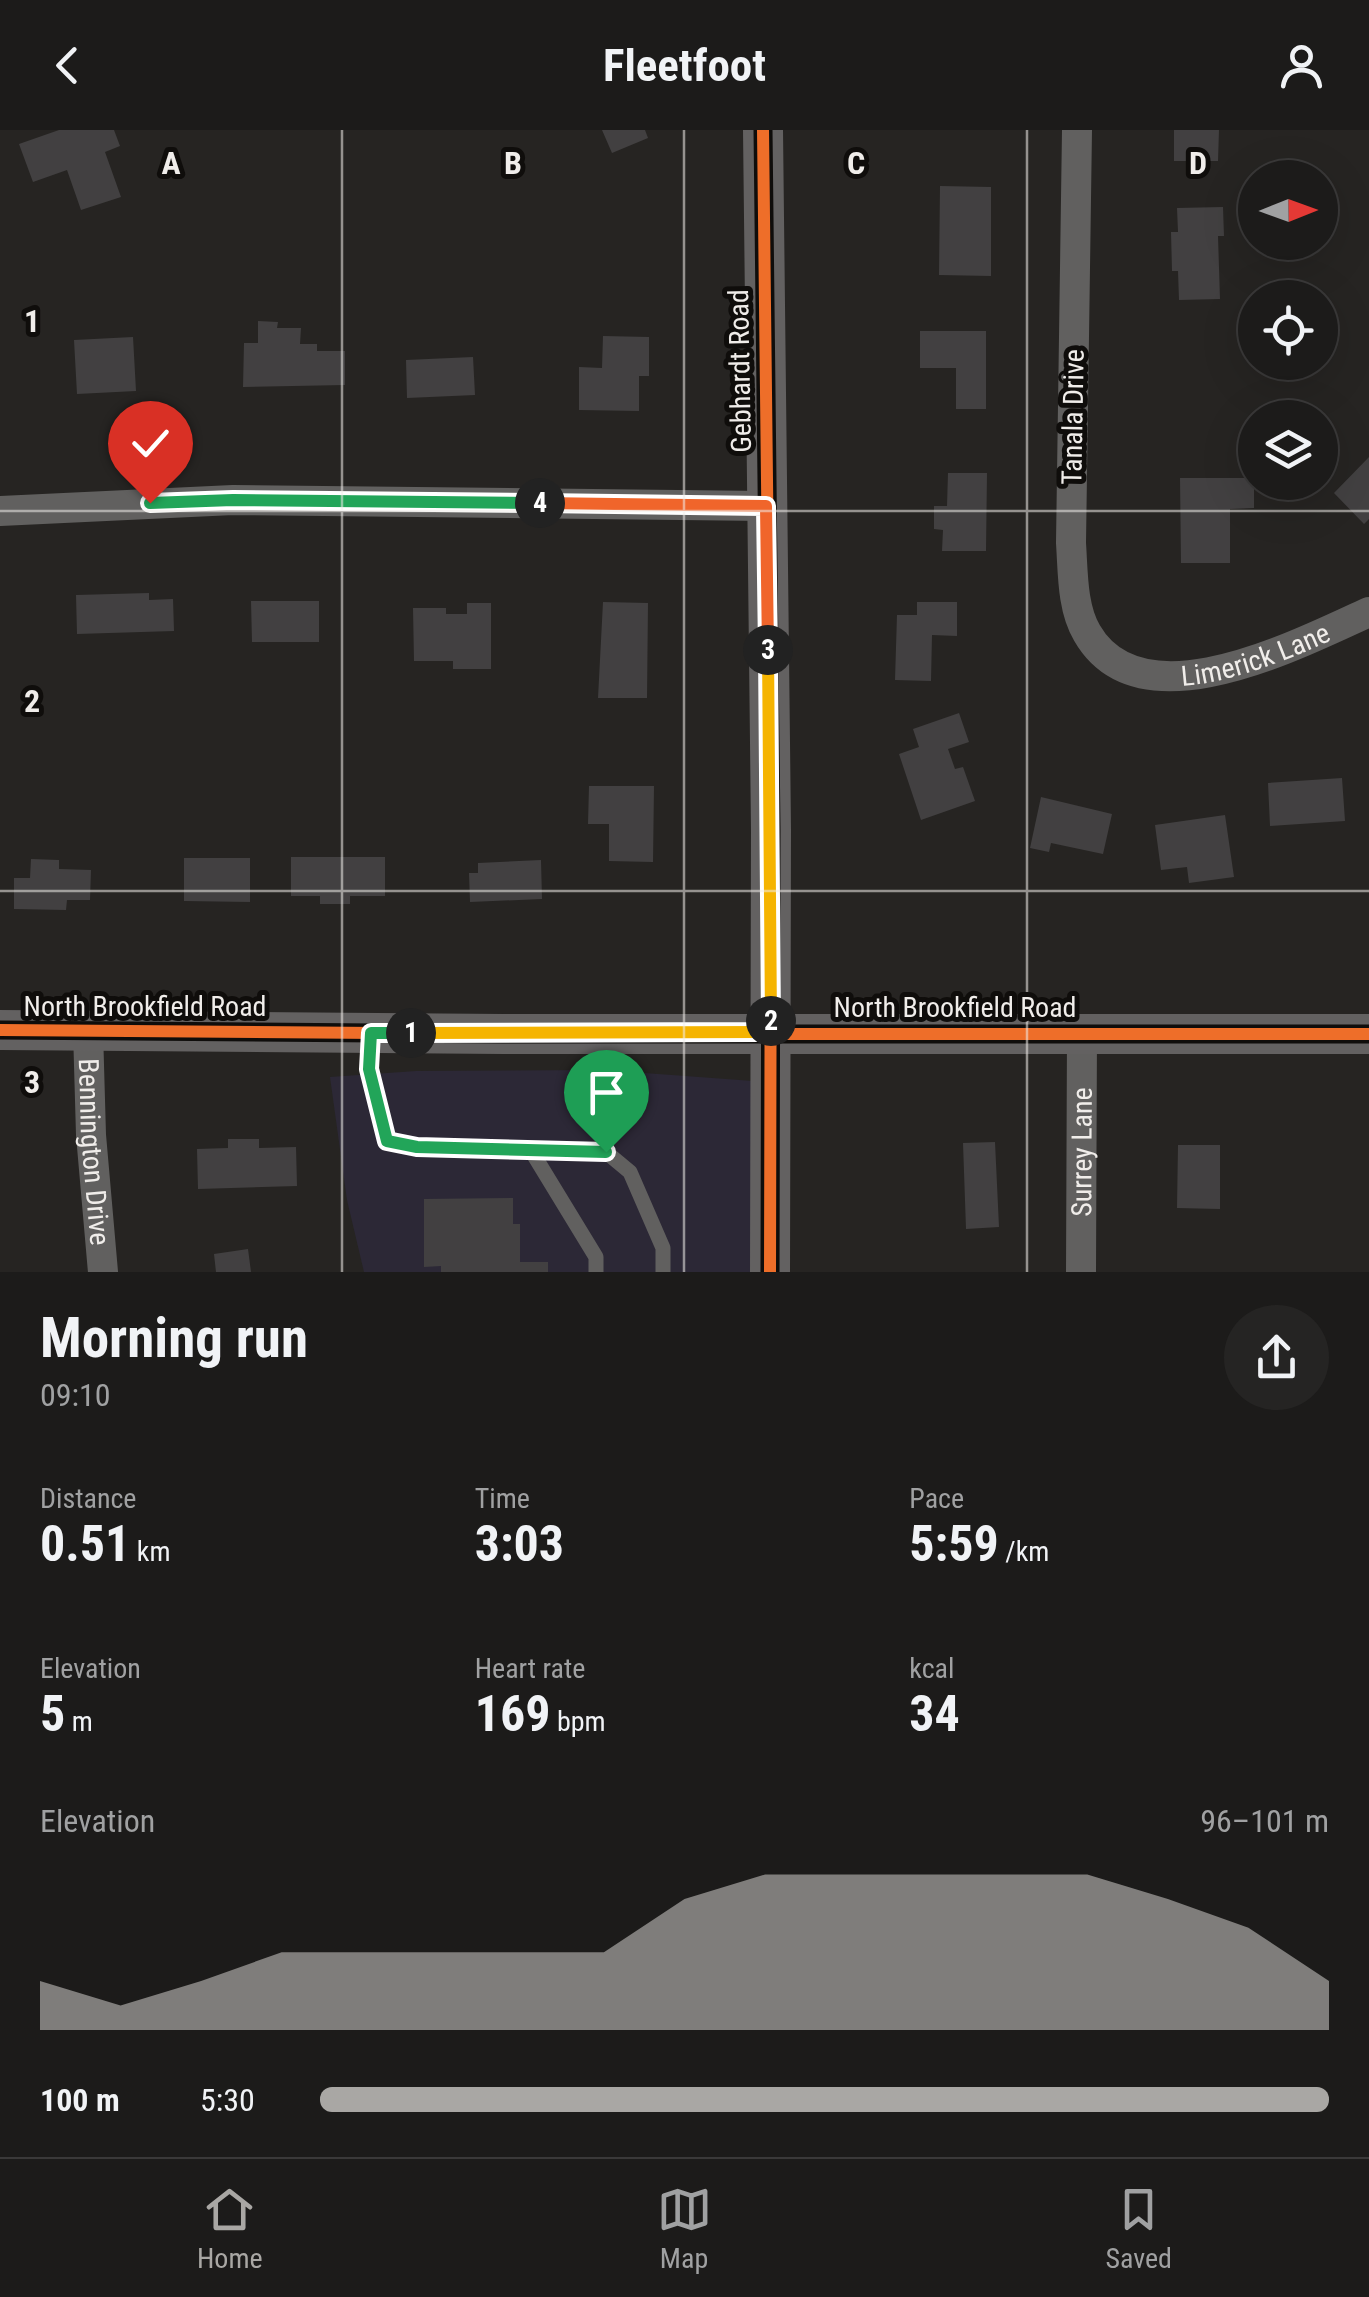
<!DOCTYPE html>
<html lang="en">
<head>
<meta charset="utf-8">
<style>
  :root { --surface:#1c1b1a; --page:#252423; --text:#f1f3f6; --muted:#a0a1a2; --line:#3a3939; --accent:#a9a7a4 }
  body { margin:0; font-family:"Roboto Condensed",sans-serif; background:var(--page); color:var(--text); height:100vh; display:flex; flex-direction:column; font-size:38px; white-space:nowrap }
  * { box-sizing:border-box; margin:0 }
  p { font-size:32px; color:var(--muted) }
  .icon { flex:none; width:55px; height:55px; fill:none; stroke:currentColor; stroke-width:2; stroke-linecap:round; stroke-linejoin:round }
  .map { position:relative; height:1142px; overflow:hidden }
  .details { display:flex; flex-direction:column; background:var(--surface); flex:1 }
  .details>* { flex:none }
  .needle { width:65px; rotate:89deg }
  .controls { position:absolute; left:1238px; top:30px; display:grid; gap:20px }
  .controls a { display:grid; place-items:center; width:100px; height:100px; border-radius:50%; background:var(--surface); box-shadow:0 10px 40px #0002,0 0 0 2px var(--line); font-size:50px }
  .pin { position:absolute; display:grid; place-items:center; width:85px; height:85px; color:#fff; margin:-102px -42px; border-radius:50% 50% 50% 0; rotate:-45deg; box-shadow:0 0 10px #0007 }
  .pin .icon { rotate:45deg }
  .km { position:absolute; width:50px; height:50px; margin:-25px; border-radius:50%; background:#222; color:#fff; font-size:28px; line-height:50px; text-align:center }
  .round { display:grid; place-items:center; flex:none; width:105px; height:105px; border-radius:52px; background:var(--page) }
  .head { display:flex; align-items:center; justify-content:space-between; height:170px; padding:0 40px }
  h1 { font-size:55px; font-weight:700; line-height:75px }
  .metrics { display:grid; grid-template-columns:repeat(3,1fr); gap:15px; height:170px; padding:10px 40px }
  .metrics div { display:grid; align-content:center }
  .metrics b { font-size:50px; font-weight:700 }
  .metrics small { font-size:28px; font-weight:400 }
  .metrics p { font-size:28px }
  .chart { height:280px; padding:20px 40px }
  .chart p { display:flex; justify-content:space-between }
  .chart svg { width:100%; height:180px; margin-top:10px; fill:var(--accent); opacity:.7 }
  ul { padding:0 40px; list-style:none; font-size:32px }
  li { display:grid; grid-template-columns:160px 120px 1fr; align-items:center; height:75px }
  li i { height:25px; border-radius:12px; background:var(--accent) }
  header { display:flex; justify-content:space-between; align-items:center; height:130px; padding:0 40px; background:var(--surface); font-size:45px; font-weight:700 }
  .tabs { display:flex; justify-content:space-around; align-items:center; height:140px; border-top:2px solid var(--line); background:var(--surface); font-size:28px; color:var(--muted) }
  .tabs a { display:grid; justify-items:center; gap:5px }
  .tabs .selected { color:var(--accent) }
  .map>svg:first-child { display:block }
  .education { fill:#2c2836 }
  .building { fill:#424041 }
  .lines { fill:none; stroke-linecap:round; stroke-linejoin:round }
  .lane { stroke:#61605f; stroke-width:15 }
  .street { stroke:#61605f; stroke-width:30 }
  .secondary { stroke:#636161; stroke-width:40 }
  .cycleway-casing { stroke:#0f0d0b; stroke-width:19 }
  .cycleway { stroke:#ee6e29; stroke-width:12 }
  .split-1-casing { stroke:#fff; stroke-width:20 }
  .split-2-casing { stroke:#fff; stroke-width:20 }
  .split-3-casing { stroke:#fff; stroke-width:20 }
  .split-4-casing { stroke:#fff; stroke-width:20 }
  .split-5-casing { stroke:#fff; stroke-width:20 }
  .split-1 { stroke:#22a559; stroke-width:12 }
  .split-2 { stroke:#f5b400; stroke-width:12 }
  .split-3 { stroke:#f5b400; stroke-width:12 }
  .split-4 { stroke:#f0652b; stroke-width:12 }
  .split-5 { stroke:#22a559; stroke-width:12 }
  .grid { fill:none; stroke:#f0edea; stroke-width:2.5; stroke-opacity:0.55 }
  .labels { text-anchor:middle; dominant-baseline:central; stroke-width:10; stroke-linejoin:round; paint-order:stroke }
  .street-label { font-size:28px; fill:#f0edea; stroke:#0f0d0b }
  .grid-label { font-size:32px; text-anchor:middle; font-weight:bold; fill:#f0edea; stroke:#0f0d0b; stroke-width:10; stroke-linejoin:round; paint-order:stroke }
</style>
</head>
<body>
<header><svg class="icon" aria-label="back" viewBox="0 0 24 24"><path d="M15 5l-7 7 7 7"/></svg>Fleetfoot<svg class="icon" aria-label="person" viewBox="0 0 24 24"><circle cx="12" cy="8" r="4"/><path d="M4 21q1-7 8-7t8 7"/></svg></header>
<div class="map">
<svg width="1369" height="1142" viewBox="0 0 1369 1142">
  <rect width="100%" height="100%" fill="#262422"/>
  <path class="education" d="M604,940L753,951L758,1142H364L347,1070L330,947L416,941Z"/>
  <path class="building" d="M59,0H114L120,16L105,22L121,67L81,80L67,40L33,52L19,14Z
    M602,0H645L648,8L612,23Z
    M1174,0H1219L1218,31H1174Z
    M940,56L991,57V146L939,145Z
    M1223,77L1224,106H1218L1220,169L1179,170L1178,141H1172L1171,102H1178L1177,78Z
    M258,191L278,192L277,198H301L300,214H317V221H345V255L243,257L244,213H258Z
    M920,201H986V279H956V238H920Z
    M603,206L649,207V246H639V281L579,280V237L602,238Z
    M133,207L136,261L77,264L74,210Z
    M473,227L475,265L407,268L406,230Z
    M1369,327V389L1364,394L1334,363Z
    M948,343H987L986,421H942L943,400L934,399V376H947Z
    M1180,348H1254V378L1230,379V433H1181Z
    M149,463V470L173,469L174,501L77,504L76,465Z
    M251,471H319V512H252Z
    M603,472L648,473L647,568H598Z
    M917,472H957V506L932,505L931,551L895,550L897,485H917Z
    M467,473H491V539H453V531H414L413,478H446V484H467Z
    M959,583L969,612L948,619L955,639L963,637L975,671L921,690L899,624L919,617L913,599Z
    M1342,648L1345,691L1270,696L1268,653Z
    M589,656H654L653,732L609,731V694H588Z
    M1041,667L1112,684L1103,724L1051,713L1049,722L1030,718Z
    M1225,685L1234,747L1189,753L1187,737L1161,740L1155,695Z
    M291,727H385V766H350V774H320V766H291Z
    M184,728H250V772L184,771Z
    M31,729L59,730V739L91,740L90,770H67L66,780L14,779V748H30Z
    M541,730L542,769L470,772L469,743H478V733Z
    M228,1009H259V1018L296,1017L297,1056L198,1059L197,1019L228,1018Z
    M995,1012L999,1097L966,1099L963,1013Z
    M1178,1015H1220V1079L1177,1078Z
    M513,1068V1094H520V1132H548V1142H441V1136L424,1137V1069Z
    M248,1119L251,1142H216L214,1124Z"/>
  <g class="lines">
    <path class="lane" d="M371,907L369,939L387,1011L417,1017L532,1022L596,1127V1142
      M532,1022H606L630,1042L663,1118V1142"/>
    <g class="street">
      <path id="s1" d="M1077,0L1071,413C1073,442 1072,478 1087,503C1141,597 1300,513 1369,482"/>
      <path d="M0,381L233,370L767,376"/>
      <path id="s2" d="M88,900L91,1005L103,1142"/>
      <path id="s3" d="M1081,1142L1082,902"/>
    </g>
    <path class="secondary" d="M763,0L771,700L770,1142
      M0,900L503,904H1369"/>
    <defs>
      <path id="cycleway" d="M763,0L771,700L770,1142
        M0,900L503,904H1369"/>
    </defs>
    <use href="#cycleway" class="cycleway-casing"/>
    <use href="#cycleway" class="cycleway"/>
  </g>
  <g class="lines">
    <defs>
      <path id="split-1" d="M411,903H371L369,939L387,1011L417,1017L606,1022"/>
      <path id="split-2" d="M411,903L771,902V891"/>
      <path id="split-3" d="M768,520L771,891"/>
      <path id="split-4" d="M540,373L766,376L768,520"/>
      <path id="split-5" d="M150,373L233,370L540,373"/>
    </defs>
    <use href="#split-1" class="split-1-casing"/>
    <use href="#split-2" class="split-2-casing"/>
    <use href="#split-3" class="split-3-casing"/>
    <use href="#split-4" class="split-4-casing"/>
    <use href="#split-5" class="split-5-casing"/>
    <use href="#split-1" class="split-1"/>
    <use href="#split-2" class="split-2"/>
    <use href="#split-3" class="split-3"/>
    <use href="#split-4" class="split-4"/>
    <use href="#split-5" class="split-5"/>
  </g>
  <path class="grid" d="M342,0V1142M684,0V1142M1027,0V1142M0,381H1369M0,761H1369"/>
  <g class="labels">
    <g class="street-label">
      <text transform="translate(740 241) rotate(-91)">Gebhardt Road</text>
      <text transform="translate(1073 287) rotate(-89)">Tanala Drive</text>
      <text stroke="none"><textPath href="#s1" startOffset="692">Limerick Lane</textPath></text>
      <text x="145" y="876">North Brookfield Road</text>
      <text x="955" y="877">North Brookfield Road</text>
      <text stroke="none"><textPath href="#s2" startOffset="122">Bennington Drive</textPath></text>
      <text stroke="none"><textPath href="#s3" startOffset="120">Surrey Lane</textPath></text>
    </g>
  </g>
  <g class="grid-label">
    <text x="171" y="44">A</text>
    <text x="513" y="44">B</text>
    <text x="856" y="44">C</text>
    <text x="1198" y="44">D</text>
    <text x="32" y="202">1</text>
    <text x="32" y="582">2</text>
    <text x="32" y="963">3</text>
  </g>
</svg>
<div class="controls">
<a><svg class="needle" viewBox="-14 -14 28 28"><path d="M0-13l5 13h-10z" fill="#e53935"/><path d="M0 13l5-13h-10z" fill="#a0a1a2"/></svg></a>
<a><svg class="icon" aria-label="locate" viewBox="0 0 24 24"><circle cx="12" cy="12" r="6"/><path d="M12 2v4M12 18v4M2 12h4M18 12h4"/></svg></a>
<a><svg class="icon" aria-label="layers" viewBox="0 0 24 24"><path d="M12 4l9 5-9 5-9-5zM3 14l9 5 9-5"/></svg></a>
</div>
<div class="pin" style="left:606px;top:1022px;background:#1e9e55"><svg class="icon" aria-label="arrive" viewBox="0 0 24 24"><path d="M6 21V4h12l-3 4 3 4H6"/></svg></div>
<div class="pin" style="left:150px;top:373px;background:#d93025"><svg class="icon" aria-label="check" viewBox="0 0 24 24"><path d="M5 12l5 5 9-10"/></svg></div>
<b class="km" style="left:411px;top:903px">1</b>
<b class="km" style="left:771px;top:891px">2</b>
<b class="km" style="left:768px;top:520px">3</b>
<b class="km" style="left:540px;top:373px">4</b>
</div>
<section class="details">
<div class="head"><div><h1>Morning run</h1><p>09:10</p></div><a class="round"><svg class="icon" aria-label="share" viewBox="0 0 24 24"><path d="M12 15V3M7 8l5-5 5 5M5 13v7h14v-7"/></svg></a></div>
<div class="metrics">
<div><p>Distance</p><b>0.51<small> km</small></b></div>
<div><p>Time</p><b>3:03</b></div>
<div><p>Pace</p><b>5:59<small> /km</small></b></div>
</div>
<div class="metrics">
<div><p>Elevation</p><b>5<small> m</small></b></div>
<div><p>Heart rate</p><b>169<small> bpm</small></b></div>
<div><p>kcal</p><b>34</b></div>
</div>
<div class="chart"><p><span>Elevation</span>96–101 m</p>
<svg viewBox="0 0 160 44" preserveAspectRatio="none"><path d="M0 44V32L10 38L20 32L30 25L40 25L50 25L60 25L70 25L80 12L90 6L100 6L110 6L120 6L130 6L140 12L150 19L160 32V44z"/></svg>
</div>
<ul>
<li><b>100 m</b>5:30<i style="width:100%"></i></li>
</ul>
</section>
<nav class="tabs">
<a class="selected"><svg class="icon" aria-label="home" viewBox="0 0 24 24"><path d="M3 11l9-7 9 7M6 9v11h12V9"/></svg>Home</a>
<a><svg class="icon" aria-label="map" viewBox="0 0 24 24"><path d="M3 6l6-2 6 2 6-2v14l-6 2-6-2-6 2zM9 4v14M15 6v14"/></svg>Map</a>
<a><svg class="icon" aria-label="saved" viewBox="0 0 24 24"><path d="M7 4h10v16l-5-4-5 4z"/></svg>Saved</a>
</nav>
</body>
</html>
